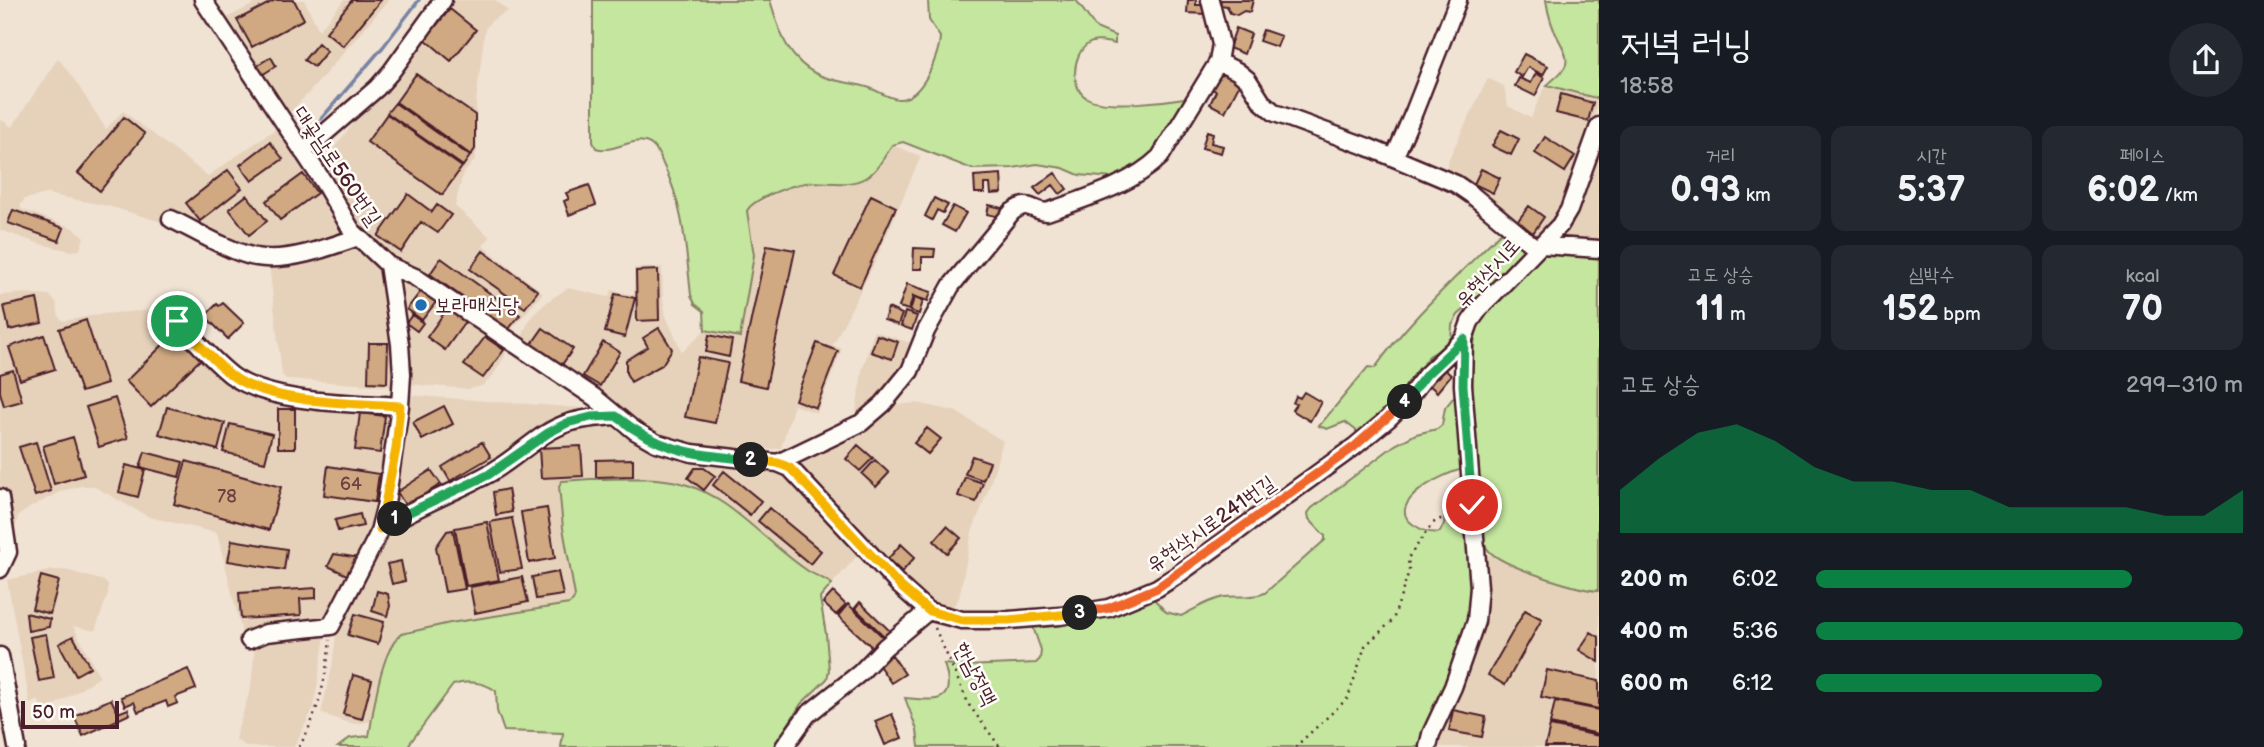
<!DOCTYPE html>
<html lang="ko">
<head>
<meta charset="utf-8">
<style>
  :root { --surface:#171b24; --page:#242831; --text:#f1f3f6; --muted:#9ea1a6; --accent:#0b8043 }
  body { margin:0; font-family:"Balsamiq Sans","Poor Story",sans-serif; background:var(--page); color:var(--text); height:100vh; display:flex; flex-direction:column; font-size:26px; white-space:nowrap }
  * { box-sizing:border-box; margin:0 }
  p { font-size:23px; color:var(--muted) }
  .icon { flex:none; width:38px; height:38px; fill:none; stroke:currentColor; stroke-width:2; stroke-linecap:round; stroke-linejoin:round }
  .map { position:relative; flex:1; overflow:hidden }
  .drawer { display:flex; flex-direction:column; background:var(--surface); width:665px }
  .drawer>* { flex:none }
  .scale { position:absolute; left:21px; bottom:18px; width:98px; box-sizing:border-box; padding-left:7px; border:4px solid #4a1f2b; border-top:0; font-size:19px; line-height:24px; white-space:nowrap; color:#4a1f2b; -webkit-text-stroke:5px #fdfcf7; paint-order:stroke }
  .pin { position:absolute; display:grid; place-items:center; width:60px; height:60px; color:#fff; margin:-30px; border:4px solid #fff; border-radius:50%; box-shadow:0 2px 7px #0007 }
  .km { position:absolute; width:35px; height:35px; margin:-18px; border-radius:50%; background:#222; color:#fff; font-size:19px; line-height:35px; text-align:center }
  .round { display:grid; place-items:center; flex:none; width:74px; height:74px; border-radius:37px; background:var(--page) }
  .headline { display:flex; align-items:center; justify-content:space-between; height:119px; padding:0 21px }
  h1 { font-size:38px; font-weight:600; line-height:52px }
  .figures { display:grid; grid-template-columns:repeat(3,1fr); gap:10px; height:119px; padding:7px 21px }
  .figures div { display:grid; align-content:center; border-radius:14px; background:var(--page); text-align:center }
  .figures b { font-size:35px; font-weight:600 }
  .figures small { font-size:19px; font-weight:400 }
  .figures p { font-size:19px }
  .chart { height:196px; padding:14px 21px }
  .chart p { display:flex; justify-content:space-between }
  .chart svg { width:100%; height:126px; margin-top:7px; fill:var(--accent); opacity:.7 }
  ul { padding:0 21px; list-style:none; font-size:23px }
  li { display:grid; grid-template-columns:112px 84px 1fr; align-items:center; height:52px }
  li i { height:18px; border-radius:9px; background:var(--accent) }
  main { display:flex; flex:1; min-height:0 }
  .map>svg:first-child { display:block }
  .built { fill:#e6d2bb }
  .green { fill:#c4e69f; stroke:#878265; stroke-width:2 }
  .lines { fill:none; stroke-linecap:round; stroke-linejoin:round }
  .stream { stroke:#7884a3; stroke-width:3.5 }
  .building { fill:#d0a982; stroke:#4a1f2b; stroke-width:2 }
  .minor-casing { stroke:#4a1f2b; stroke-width:21 }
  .path { stroke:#4a1f2b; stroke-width:2.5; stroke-dasharray:2 5; stroke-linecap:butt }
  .minor { stroke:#fdfcf7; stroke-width:16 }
  .split-1-casing { stroke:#fff; stroke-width:14 }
  .split-2-casing { stroke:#fff; stroke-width:14 }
  .split-3-casing { stroke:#fff; stroke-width:14 }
  .split-4-casing { stroke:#fff; stroke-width:14 }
  .split-5-casing { stroke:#fff; stroke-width:14 }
  .split-1 { stroke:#f5b400; stroke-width:9 }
  .split-2 { stroke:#22a559; stroke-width:9 }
  .split-3 { stroke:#f5b400; stroke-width:9 }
  .split-4 { stroke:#f0652b; stroke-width:9 }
  .split-5 { stroke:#22a559; stroke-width:9 }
  .poi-dot { fill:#1f6fb2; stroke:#fdfcf7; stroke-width:2.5 }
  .labels { text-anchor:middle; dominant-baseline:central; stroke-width:5; stroke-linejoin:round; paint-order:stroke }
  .number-label { font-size:18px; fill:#6c4241 }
  .street-label { font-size:21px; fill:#4a1f2b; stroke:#fdfcf7 }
  .poi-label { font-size:21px; fill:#4a1f2b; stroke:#fdfcf7; text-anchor:start }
</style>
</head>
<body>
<main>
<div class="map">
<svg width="1599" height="747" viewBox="0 0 1599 747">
  <rect width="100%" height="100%" fill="#f0e3d4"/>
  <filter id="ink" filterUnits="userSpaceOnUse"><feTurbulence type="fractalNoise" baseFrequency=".0143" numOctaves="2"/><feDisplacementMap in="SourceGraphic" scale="14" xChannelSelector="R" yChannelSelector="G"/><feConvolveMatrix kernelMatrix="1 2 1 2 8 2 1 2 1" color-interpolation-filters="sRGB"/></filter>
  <g filter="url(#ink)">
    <path class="built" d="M261,0H304L319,30L344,0H389L315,86L285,118L223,20Z
      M448,0H495L508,11L491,21L485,29L476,102L477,149L475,160L463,174L455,206L490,237L483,246L543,293L508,334L386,255L355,226L325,168L324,161Z
      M58,58L74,79L106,129L123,111L208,176L280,126L344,229L343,233L289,249L267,252L255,250L108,206L47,194L25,199L21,204V209L73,228L84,237L80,250L71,251L40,244L0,230V119L12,127Z
      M1490,79L1504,86L1508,106L1531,118L1541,94L1547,85L1599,99L1590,133L1565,205L1540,238L1531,237L1446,172L1449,158L1487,80Z
      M1599,142V244L1572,243L1566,238V230Z
      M892,145L921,156L875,262L833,345L842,349L817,413L794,405L781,448L757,451L699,448L654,437L525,344L522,339L525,329L532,316L548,301L568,288L609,297L612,290L634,295V268L662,267L663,300L666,316L682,352L705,330L740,337L754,256L747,211L750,206L798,184L879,164Z
      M358,247L381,274L387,295L398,387L286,379L282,375L269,264L314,259Z
      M401,276L507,347L505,356L492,377L482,386L468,389L408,384L397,277Z
      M27,293L49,295L56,302L59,317L63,321L102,314L154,310L166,311L176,315L235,368L252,378L297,391L396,400L393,432L371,542L327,623L314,707L294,747H247L235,739L251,686L255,646L247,642L242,633L217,533L149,517L93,486H81L62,491L31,507L18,516L13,539L0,520V295Z
      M874,331L917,345L909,360L879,401L860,414L856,411L862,371Z
      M408,395L596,409L628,436L670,457L697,464L740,467L780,473L790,479L860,553L832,584L809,572L716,500L682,483L623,479L559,486L563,528L575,596L574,601L569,604L409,630L395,639L380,680L372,721L355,724L342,721L321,713L332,667L337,626L357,587Z
      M917,403L955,411L1003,441L989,488L972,532L959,598L949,612L928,601L910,585L804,471L803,464L806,458L889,405Z
      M1491,554L1526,570L1598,591L1599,588V747H1436L1462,680L1483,558Z
      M53,570H66L104,581L108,585V594L95,631L73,626L100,677L44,712L38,700L30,704L7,580Z"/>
    <path class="green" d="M593,0H770C776,19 782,43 796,58C815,80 837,80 863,86C875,88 886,98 898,99C922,100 939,56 940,37L929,20L928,0H1076L1096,28L1115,36V44C1106,42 1095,39 1088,44C1072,54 1070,89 1087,98C1106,109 1168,101 1191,97L1155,154L1126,175L1113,178L1079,175L1063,168L1037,164L1013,168L972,169L903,142L892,145C885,156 877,172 865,178C847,188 824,180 805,183C792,185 752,199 747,211L754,255L740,337L705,330L704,311L695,304L691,295C686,251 684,205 663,164C660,157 657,147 648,143C631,136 614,154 596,148L593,142Z
      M1546,0H1599V99L1547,85C1569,66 1572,64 1558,38C1551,26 1548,13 1546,0Z
      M1505,231L1524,247L1522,251L1480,296L1458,315L1452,325L1451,341L1448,345L1429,356L1406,393L1362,435L1345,422L1327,429L1319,426L1368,367L1375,368C1410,318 1456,278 1499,234Z
      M1547,251L1599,254L1598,591C1576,589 1504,567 1489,551C1485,547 1484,542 1483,536C1480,492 1462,356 1480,321C1494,295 1521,274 1542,254Z
      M1457,393L1465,469C1446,471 1381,504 1414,525C1423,531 1431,534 1440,532L1444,524L1445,509L1448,506L1464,518L1467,526C1469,567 1476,611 1460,651C1448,682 1425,713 1422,747H919L917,730L905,698C937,701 957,704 944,664L964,666L1036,663L1040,659L1041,650L1032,624C1074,624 1116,617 1154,599L1166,612L1181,616C1195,609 1209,600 1224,597C1238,595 1251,599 1265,593L1325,540V536L1309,519L1308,513L1312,508L1395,445L1416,434L1437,429L1442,425L1445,408Z
      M590,479C619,479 653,476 681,483C729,495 768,545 808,571C816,576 824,578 832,584L820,598L826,634L829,670L827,679L801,704L774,747H561L563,733L504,731L497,711L496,691C484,682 467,680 453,685L407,747H338L350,738L369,736C374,709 380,652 401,634L450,623L569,604L573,601L575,596L563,528L559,486L562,481Z"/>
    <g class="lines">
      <path class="stream" d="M321,119L383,47L419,0"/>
    </g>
    <path class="building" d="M275,0H294L304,19L252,47L237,20Z
      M352,0H381L343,46L326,32Z
      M1188,0H1196V5H1205V14L1187,13Z
      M1221,0H1253L1250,12L1244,11L1237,15L1230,13L1227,6L1220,5Z
      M450,9L476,30L451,61L425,39Z
      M1236,28L1251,34L1244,54L1229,48Z
      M1263,30L1281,36L1277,47L1259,41Z
      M318,43L327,51L314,67L304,60Z
      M1524,54L1548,66L1543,75L1528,67L1522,77L1514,72Z
      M271,57L276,66L262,75L256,66Z
      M1221,72L1240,83L1225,112L1210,104L1216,91L1212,89Z
      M1536,73L1544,78L1535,96L1515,86L1519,78L1531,83Z
      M416,74L475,115V149L471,155L396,102Z
      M1561,94L1593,103L1588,121L1556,113Z
      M395,103L470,156L463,166L387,113Z
      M387,114L462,167L442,195L367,142Z
      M124,117L145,134L100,191L78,173Z
      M1501,130L1519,139L1511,155L1492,146Z
      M1207,131L1213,133L1211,143L1223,146L1221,153L1202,148Z
      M1545,137L1575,156L1565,172L1535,153Z
      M270,142L283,159L252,181L240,165Z
      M1481,169L1500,178L1493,193L1474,184Z
      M228,170L242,188L200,221L186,203Z
      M1055,173L1067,189L1060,194L1053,185L1040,195L1034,188Z
      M303,174L317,193L280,220L266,201Z
      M1001,174L1002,193L991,194L990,184H984V193H975L974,176Z
      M589,185L596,205L569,215L564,201L569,199L566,193Z
      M408,194L432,212L437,205L451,215L438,233L421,222L401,252L378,236Z
      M247,195L267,221L249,235L229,209Z
      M871,195L896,207L860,287L834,275Z
      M934,198L948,205L943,213L937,210L932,220L925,216Z
      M989,205L1002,208L1000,217L987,214Z
      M953,206L966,213L955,232L942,225Z
      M1529,206L1544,217L1533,233L1517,222Z
      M13,210L64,228L59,241L8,223Z
      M767,245L795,250L766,387L738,381Z
      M914,248L935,249L934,257H922V269H913Z
      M483,251L538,291L525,308L470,269Z
      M441,258L520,315L508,330L430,274Z
      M658,270L659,320L637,321L636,271Z
      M907,284L931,292L928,301L913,296L909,310L899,307Z
      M421,291L436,302L422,320L407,309Z
      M615,294L635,298L625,337L605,332Z
      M914,298L923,301L919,314L910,311Z
      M37,299L42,323L9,330L4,306Z
      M223,303L244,323L228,339L205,316L217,304L219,306Z
      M888,308L902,314L898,325L884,320Z
      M447,309L465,322L445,350L427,337Z
      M905,312L917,316L912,330L901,326Z
      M412,315L423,323L417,331L406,323Z
      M86,320L107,384L81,392L59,329Z
      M543,328L573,349L561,366L531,345Z
      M659,328L672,349L662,365L631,382L626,373V360L648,347L643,338Z
      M176,332L202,358L151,407L126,381Z
      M44,335L55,369L20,380L9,347Z
      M709,335L732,340L729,357L706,352Z
      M877,335L898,342L892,359L871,352Z
      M485,337L504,350L483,378L464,365Z
      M603,342L620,352L600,386L583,376Z
      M369,343H388L387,383L368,382Z
      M817,343L838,351L816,408L795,400Z
      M698,357L728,363L715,423L685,417Z
      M1444,369L1451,375L1437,392L1427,383L1434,375L1437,378Z
      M13,370L22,401L4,406L0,392V374Z
      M1304,392L1321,402L1310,421L1292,410L1296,404L1293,403L1296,396L1300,398Z
      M115,398L128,438L99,447L86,407Z
      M444,406L453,424L422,440L413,422Z
      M167,407L225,423L218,450L159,434Z
      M278,409H295V448H278Z
      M360,413L385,416L380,453L355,450Z
      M230,424L272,434L265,462L223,452Z
      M927,428L941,439L928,454L914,443Z
      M73,437L84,475L54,484L43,446Z
      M36,442L51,491L35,496L19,447Z
      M482,442L491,457L450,481L442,467Z
      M858,445L873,458L860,471L846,459Z
      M581,446L583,476L541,478L539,448Z
      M145,452L183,462L179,477L140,467Z
      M972,456L990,462L983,480L965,474Z
      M633,459V476L596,477V460Z
      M875,460L889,473L876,487L862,474Z
      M186,461L281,487L269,530L174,504Z
      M126,465L145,470L138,497L119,492Z
      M328,466L379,474L375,502L324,495Z
      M695,468H704L715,476L704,490L688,478Z
      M431,470L441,484L406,506L397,492Z
      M724,471L761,501L750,515L713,485Z
      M965,477L983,483L976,502L958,496Z
      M508,489L512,512L496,515L493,492Z
      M547,508L555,558L529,563L521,512Z
      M769,508L821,551L810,564L758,521Z
      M360,514L363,526L338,531L335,520Z
      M512,518L522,569L500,572L490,522Z
      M487,522L499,580L466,586L455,528Z
      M947,526L961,538L947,553L934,541Z
      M453,530L465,589L445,592L436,547L447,531Z
      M232,540L287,549L284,570L228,561Z
      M901,544L915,557L902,572L888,559Z
      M334,554L360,558L351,577L328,566Z
      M401,561L405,581L392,584L387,564Z
      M558,572L563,595L536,599L532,577Z
      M41,576L59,581L50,614L32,609Z
      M522,577L528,602L475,613L470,587Z
      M316,588V598L300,599L301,615L241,619L239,593Z
      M377,591L388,594L390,606L387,616L372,611Z
      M833,592L846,605L836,615L823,603Z
      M860,602L890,631L885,637L855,608Z
      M848,604L884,638L874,649L838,616Z
      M1525,610L1542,619L1505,685L1488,675Z
      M26,613L50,619L49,627L28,631Z
      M355,614L384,622L378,644L348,635Z
      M1591,632L1599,637V662L1579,650Z
      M46,634L54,678L39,681L30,637Z
      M73,636L90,667L76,675L59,644Z
      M892,655L905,674L891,683L878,664Z
      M188,669L196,689L175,697L178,703L168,707L166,701L138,712L134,702L125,706L121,697Z
      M1547,670L1599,681V709L1541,697Z
      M353,675L372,680L362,719L343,714Z
      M111,699L118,713L128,709L130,714L83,736L74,716Z
      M1555,701L1599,710V734L1550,724Z
      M1453,710L1486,717L1482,737L1449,731Z
      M892,714L902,738L885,745L875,721Z
      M1550,726L1599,736V747H1545Z"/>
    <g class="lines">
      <defs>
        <path id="minor" d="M1218,62L1237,71L1248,80L1262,102L1275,113L1368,147L1456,184L1472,195L1537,249
          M303,152L377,88L391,72L443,0
          M1394,158L1414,112L1458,0
          M171,219C194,230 232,253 256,257C286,263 330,247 358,237
          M1542,245L1599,249
          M388,265L415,277L594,397L635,431L656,443L692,453L778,463L790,468L900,586L928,611L962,620H1009L1060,616L1109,608L1157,588L1176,576L1354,447L1388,419L1407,400L1427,374L1464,339
          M177,321C194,339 211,359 231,375C269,404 353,403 400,406L402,374L400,344L388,265L352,231L324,183L203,0
          M778,463L861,423L883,404L910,371L926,331L951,286L1012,212C1030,199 1030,211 1047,212C1085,198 1130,186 1160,157L1218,62L1221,44L1210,0
          M0,498L8,552L0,569
          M380,529C414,507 451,494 486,475C515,461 537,433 568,423C584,418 600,417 616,416
          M249,640L266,633L331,626L378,535L386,504L400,406
          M0,656L17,747
          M784,747L807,715L860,673L885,647L928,611
          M1428,747L1431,734L1453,687L1476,621L1479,587L1463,385L1464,339L1470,322L1480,308L1560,225L1569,210L1599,126"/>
      </defs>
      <use href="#minor" class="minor-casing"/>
      <path class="path" d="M935,628L969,705L1000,747
        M299,747C319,713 326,678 330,640
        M1295,747L1348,698L1365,646L1393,620L1409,571L1408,558L1433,523L1458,510"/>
      <use href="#minor" class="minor"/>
    </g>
  </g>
  <g class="lines" filter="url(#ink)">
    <defs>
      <path id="split-1" d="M177,321C194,339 211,359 231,375C268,404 353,403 400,406L396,449L380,529L395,519"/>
      <path id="split-2" d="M395,519L488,475L548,433L567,423L591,417L616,416C662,453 695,454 751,460"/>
      <path id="split-3" d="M751,460L778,463L790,468L900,586L929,611L962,620H1009L1080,613"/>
      <path id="split-4" d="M1080,613L1109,608L1157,588L1354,447L1405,402"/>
      <path id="split-5" d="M1405,402L1427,374L1464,339L1463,385L1472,505"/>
    </defs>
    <use href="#split-1" class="split-1-casing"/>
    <use href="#split-2" class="split-2-casing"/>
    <use href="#split-3" class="split-3-casing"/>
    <use href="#split-4" class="split-4-casing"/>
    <use href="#split-5" class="split-5-casing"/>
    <use href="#split-1" class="split-1"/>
    <use href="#split-2" class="split-2"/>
    <use href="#split-3" class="split-3"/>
    <use href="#split-4" class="split-4"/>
    <use href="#split-5" class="split-5"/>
  </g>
  <circle class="poi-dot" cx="421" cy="305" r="7"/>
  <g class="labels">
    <g class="number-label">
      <text x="351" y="484">64</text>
      <text x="227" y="496">78</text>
    </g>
    <g class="street-label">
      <text transform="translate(337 166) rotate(56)">대곶남로560번길</text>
      <text transform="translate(1488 273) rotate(-48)">유현삭시로</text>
      <text transform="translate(1211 524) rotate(-35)">유현삭시로241번길</text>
      <text transform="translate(975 674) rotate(63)">한남정맥</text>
    </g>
    <g class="poi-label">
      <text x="435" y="305">보라매식당</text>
    </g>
  </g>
</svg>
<div class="scale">50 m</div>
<div class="pin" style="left:177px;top:321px;background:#1e9e55"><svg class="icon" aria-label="arrive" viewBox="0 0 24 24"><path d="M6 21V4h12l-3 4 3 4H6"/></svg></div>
<div class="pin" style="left:1472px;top:505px;background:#d93025"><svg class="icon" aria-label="check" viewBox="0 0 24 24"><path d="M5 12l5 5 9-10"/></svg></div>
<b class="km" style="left:395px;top:519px">1</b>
<b class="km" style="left:751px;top:460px">2</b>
<b class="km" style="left:1080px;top:613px">3</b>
<b class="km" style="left:1405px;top:402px">4</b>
</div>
<section class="drawer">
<div class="headline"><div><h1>저녁 러닝</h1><p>18:58</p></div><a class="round"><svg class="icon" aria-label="share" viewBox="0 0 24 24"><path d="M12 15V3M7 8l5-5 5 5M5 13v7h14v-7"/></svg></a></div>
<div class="figures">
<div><p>거리</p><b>0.93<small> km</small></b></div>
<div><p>시간</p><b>5:37</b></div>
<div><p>페이스</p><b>6:02<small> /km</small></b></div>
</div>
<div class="figures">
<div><p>고도 상승</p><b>11<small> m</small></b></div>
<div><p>심박수</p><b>152<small> bpm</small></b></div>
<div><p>kcal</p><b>70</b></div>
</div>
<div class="chart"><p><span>고도 상승</span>299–310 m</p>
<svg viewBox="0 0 160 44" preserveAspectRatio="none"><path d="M0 44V29L10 18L20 9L30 6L40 12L50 21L60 26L70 26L80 29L90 29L100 35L110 35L120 35L130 35L140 38L150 38L160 29V44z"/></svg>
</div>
<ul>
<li><b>200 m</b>6:02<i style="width:74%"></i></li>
<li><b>400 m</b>5:36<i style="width:100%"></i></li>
<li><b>600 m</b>6:12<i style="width:67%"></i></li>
</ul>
</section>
</main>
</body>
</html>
